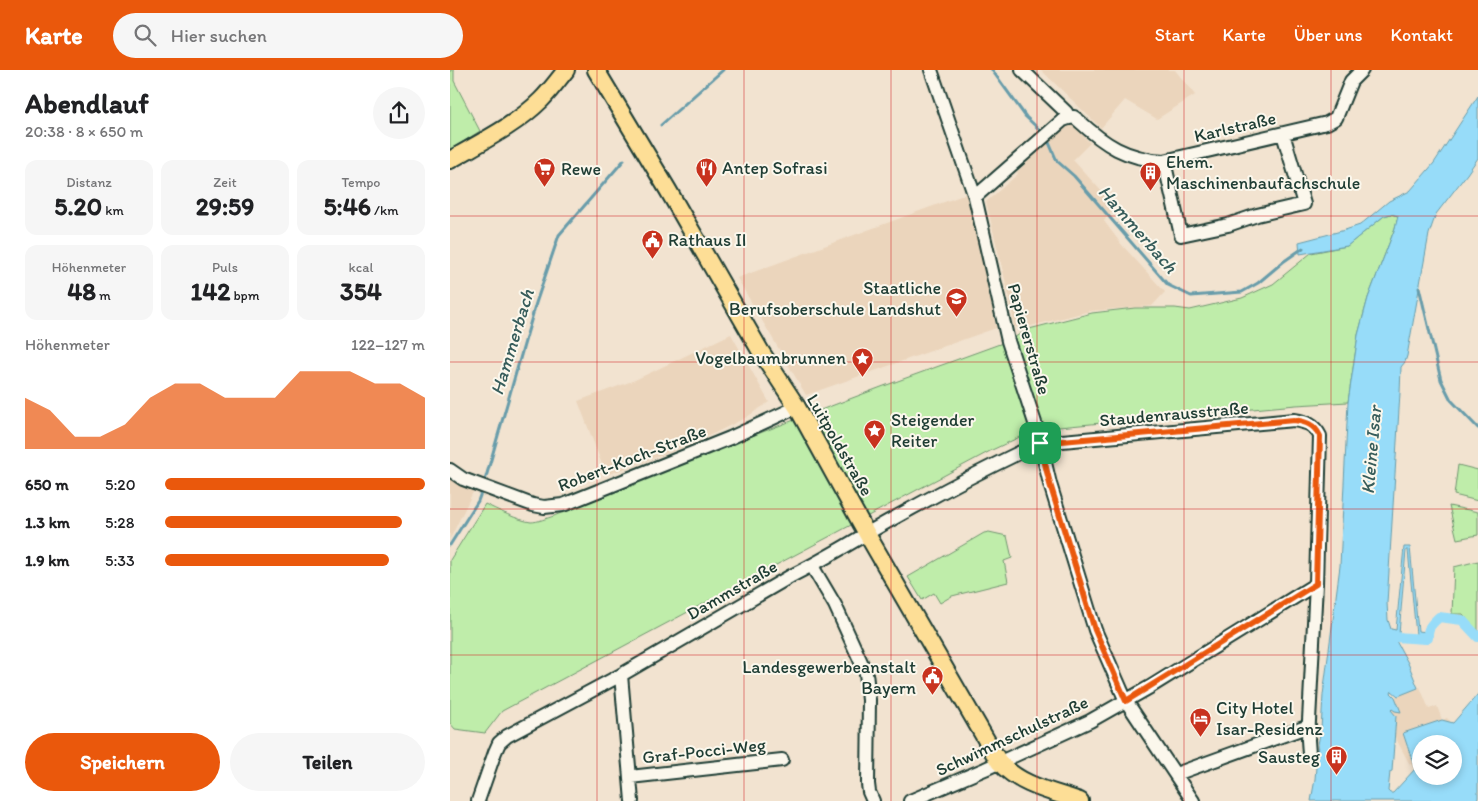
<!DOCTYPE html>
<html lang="de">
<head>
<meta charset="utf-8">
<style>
  :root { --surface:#fff; --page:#f6f6f6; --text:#202124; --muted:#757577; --accent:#ea580c }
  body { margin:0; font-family:Itim,sans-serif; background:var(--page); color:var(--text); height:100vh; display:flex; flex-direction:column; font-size:19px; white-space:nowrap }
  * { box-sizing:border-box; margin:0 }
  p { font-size:16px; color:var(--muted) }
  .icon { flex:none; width:28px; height:28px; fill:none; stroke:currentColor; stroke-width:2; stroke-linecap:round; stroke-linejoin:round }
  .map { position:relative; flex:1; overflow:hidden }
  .sheet { display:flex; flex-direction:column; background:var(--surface); width:450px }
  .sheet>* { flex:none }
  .buttons { position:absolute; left:962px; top:665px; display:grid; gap:10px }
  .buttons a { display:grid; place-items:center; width:50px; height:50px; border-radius:50%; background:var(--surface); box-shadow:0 2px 8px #0003; font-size:25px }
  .pin { position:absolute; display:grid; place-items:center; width:42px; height:42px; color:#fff; margin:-21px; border-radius:10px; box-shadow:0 2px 8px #0006 }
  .round { display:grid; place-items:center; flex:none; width:52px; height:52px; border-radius:26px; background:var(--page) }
  .head { display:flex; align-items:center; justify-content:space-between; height:85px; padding:0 25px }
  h1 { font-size:28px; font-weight:800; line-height:38px }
  .figures { display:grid; grid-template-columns:repeat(3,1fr); gap:8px; height:85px; padding:5px 25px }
  .figures div { display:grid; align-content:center; border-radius:12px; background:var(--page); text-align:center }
  .figures b { font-size:25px; font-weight:800 }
  .figures small { font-size:14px; font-weight:400 }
  .figures p { font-size:14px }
  .chart { height:140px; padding:10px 25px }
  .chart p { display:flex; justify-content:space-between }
  .chart svg { width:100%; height:90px; margin-top:5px; fill:var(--accent); opacity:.7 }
  .button { display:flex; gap:10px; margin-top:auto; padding:10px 25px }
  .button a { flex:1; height:58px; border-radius:30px; background:var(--accent); color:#fff; font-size:20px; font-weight:800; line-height:58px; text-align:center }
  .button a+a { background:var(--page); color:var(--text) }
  ul { padding:0 25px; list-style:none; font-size:16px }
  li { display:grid; grid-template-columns:80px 60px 1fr; align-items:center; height:38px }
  li i { height:12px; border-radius:6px; background:var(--accent) }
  header { display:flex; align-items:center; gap:30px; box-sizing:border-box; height:70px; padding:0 25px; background:var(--accent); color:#fff }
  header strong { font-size:24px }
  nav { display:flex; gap:28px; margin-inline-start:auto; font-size:18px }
  .search { width:350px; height:45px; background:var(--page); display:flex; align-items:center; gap:12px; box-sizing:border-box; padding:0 18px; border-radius:28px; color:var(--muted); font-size:19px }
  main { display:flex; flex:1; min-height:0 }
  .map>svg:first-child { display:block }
  .built { fill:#ebd5bc }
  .green { fill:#bfedaa; stroke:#6f956f }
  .water { fill:#97dcf9; stroke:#679caa; fill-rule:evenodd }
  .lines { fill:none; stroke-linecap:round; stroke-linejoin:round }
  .stream { stroke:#679caa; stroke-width:3 }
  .canal { stroke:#97dcf9; stroke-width:10 }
  .minor-casing { stroke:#1f3d34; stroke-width:16 }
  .major-casing { stroke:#1f3d34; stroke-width:20 }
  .minor { stroke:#fbf7ec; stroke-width:12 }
  .major { stroke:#fdde96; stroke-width:16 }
  .route-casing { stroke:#fff; stroke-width:10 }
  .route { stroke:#ea580c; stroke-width:6 }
  .grid { fill:none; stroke:#d62828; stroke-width:1; stroke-opacity:0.55 }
  .labels { text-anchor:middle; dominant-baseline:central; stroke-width:4; stroke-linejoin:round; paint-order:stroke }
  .street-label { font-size:18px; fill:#1f3d34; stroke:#fbf7ec }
  .poi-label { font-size:18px; fill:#1f3d34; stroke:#fbf7ec; text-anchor:start }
  .water-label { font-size:19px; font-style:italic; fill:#375d5b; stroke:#fbf7ec }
</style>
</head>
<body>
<header>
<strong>Karte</strong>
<div class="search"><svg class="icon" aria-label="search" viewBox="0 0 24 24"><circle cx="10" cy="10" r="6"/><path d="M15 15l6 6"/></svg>Hier suchen</div>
<nav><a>Start</a><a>Karte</a><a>Über uns</a><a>Kontakt</a></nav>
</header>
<main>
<section class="sheet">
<div class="head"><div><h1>Abendlauf</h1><p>20:38 · 8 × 650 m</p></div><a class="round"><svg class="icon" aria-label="share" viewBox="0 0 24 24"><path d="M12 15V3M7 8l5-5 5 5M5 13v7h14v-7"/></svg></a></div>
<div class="figures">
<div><p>Distanz</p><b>5.20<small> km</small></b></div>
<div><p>Zeit</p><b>29:59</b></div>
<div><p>Tempo</p><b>5:46<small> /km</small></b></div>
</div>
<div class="figures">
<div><p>Höhenmeter</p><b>48<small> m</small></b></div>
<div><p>Puls</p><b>142<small> bpm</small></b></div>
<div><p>kcal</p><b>354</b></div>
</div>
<div class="chart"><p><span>Höhenmeter</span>122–127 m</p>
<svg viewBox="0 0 160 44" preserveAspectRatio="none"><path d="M0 44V19L10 25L20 38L30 38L40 32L50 19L60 12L70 12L80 19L90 19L100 19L110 6L120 6L130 6L140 12L150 12L160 19V44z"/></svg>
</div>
<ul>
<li><b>650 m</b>5:20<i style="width:100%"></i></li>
<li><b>1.3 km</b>5:28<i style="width:91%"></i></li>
<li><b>1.9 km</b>5:33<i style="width:86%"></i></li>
</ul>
<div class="button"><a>Speichern</a><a>Teilen</a></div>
</section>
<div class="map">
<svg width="1028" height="731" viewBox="0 0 1028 731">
  <rect width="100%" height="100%" fill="#f2e3d0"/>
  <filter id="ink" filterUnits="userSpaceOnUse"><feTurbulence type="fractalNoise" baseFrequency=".02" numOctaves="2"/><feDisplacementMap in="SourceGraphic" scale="10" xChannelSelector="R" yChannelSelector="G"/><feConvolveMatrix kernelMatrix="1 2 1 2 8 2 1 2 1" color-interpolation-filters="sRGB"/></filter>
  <g filter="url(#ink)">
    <path class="built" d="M591,0H725L745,25L707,49L675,30L651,58Z
      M620,52L640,73L623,90L665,136L654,151L672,175L715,222L702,236L640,241L581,256L564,257L561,234L536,132L568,104L567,102Z
      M516,124L532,189L546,258L356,325L287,208Z
      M281,264L319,332L297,347L265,363L212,385L156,405L128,331L185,310Z
      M0,400L27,414L0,469Z
      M970,617L979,639L987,636L992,650L997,648L1002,653L971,674L965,698L959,693L944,665L946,646L941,640L951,642L945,627Z"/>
    <path class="green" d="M0,0H4V11L30,61L0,80Z
      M941,144L948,146L945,158L918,228L908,265L898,332L846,335L587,359L542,380L52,641L35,663L5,659L0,653V490L35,434C45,439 70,451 81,452C88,452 97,448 104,446L191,408L434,316L558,271L579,259L642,243L685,238H725L740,240L792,228L823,214L861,183L897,176L934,146Z
      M1008,395L1028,400V431L1004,425Z
      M999,436L1028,442V465L1007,469Z
      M539,462L557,466L562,488L554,491L558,512L502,526L490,533L484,523L472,530L458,507L534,463Z
      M1028,491V563L1013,544H1002L1004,497Z"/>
    <path class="water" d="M1028,26V88L1017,104L986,144L979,164L957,286L955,292L951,297L950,323L937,533L938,550L941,559L946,560L954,477H960L968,561L977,562L978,565H966L958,480H956L949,564H945L947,566L945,569L958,593L968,618L948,626L942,621L941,623L945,627L951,642L945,641L942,639L941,640L946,646L942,701L940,702L938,721L940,723H943L965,699L953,663L992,650L1003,653L1028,624V728L1026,731H861L865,709L868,674L871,660L873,625L890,496L898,332L908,265L918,228L945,158L948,146L941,144L934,146L897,176L850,184L849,172L895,160L910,155L939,131L960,121L984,93ZM971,674H1004V706H971Z"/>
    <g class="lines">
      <path class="stream" d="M542,0L576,47L593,63
        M211,55L273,0
        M597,68L607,91L624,106L718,215L741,226L792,222L808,213L833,192L853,178
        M969,217L991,310L1001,330L1028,358
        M34,414L86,233L109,165L174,90
        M0,475L28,431L32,420"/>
      <path class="canal" d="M945,567L976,569L978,568C977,557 982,554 989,547L1012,550L1028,567"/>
      <defs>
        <path id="minor" d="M481,0L525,127L558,271L587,359L600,414L645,560L676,631L743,731
          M572,0L616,42L619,48
          M619,48L624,47L628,50C655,75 676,89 714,91L877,53L886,48L901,11L912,0
          M714,91L731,165L778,155L807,145L854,134L833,64
          M525,127L613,50L619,48
          M0,400L13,409L83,435L94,437L113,435L280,368L347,337
          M362,496L385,535L416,603L419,630L418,714L419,722L423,731
          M171,605L182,731
          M726,704L859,656
          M180,707L332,690
          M28,731L45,682L49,673L57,666L171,605L341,506C374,490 405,470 437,452C487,424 538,397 590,373L844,350C856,352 864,354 870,366L866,514L858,670L859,684
          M460,731L535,699L640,651L700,617L866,514"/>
        <path id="major" d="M146,0L218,120L311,282L347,337L417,464L549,692C571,716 600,721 630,731
          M0,90C31,72 66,55 91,30C100,21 108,10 116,0"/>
      </defs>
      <use href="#minor" class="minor-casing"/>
      <use href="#major" class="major-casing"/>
      <use href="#minor" class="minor"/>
      <use href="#major" class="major"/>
    </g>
  </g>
  <g class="lines" filter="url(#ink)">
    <defs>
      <path id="route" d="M844,350C856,352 864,354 870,366L866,514L676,631L645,560L600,414L590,373Z"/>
    </defs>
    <use href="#route" class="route-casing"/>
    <use href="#route" class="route"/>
  </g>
  <path class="grid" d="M147,0V731M294,0V731M441,0V731M587,0V731M734,0V731M881,0V731M0,146H1028M0,292H1028M0,439H1028M0,585H1028"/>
  <defs>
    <symbol id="restaurant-pin" viewBox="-11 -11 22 30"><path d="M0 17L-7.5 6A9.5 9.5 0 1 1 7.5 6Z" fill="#c8321e" stroke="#fbf7ec"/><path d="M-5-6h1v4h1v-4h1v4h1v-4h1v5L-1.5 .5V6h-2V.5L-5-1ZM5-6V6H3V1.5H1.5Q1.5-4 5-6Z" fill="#fff"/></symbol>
    <symbol id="supermarket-pin" viewBox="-11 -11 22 30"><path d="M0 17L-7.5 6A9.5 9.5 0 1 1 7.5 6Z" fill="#c8321e" stroke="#fbf7ec"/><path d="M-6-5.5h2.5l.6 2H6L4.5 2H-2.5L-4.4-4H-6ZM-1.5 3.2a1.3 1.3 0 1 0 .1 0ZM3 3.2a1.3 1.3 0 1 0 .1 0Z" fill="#fff"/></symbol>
    <symbol id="building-pin" viewBox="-11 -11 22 30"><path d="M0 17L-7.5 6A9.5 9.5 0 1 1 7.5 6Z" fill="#c8321e" stroke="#fbf7ec"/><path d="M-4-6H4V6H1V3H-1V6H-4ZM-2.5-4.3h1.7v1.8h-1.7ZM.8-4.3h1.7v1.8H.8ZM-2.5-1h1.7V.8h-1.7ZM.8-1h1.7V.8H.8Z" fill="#fff"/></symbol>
    <symbol id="civic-pin" viewBox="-11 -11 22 30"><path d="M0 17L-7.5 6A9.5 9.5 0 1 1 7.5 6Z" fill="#c8321e" stroke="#fbf7ec"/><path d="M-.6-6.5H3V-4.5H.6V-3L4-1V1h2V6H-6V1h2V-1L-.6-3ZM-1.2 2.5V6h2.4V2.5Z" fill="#fff"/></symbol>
    <symbol id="school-pin" viewBox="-11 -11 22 30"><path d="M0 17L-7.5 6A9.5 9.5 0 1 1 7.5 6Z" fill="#c8321e" stroke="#fbf7ec"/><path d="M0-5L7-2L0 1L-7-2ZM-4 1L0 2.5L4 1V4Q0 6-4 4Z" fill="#fff"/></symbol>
    <symbol id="sight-pin" viewBox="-11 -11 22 30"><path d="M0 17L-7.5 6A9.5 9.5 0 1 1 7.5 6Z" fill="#c8321e" stroke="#fbf7ec"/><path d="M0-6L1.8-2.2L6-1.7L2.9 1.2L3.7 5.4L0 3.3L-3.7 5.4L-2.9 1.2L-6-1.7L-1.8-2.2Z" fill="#fff"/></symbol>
    <symbol id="hotel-pin" viewBox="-11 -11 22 30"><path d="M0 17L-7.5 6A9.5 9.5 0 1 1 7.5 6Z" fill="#c8321e" stroke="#fbf7ec"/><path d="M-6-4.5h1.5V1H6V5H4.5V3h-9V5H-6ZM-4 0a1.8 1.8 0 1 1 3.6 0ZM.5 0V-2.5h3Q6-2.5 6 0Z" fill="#fff"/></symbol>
  </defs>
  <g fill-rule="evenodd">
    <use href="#restaurant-pin" x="244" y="86" width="25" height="34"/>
    <use href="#supermarket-pin" x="82" y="86" width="25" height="34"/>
    <use href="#building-pin" x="688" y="90" width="25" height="34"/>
    <use href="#civic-pin" x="190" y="158" width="25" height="34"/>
    <use href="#school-pin" x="494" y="216" width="25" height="34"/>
    <use href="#sight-pin" x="400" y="276" width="25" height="34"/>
    <use href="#sight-pin" x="412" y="348" width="25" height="34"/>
    <use href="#civic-pin" x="470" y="594" width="25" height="34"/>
    <use href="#hotel-pin" x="738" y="636" width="25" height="34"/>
    <use href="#building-pin" x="874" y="674" width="25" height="34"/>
  </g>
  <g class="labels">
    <g class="street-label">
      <text transform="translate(785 57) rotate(-13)">Karlstraße</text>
      <text transform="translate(579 269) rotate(74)">Papiererstraße</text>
      <text transform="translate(724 344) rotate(-5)">Staudenrausstraße</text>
      <text transform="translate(390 375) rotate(60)">Luitpoldstraße</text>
      <text transform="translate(182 388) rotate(-21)">Robert-Koch-Straße</text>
      <text transform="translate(282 520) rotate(-30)">Dammstraße</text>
      <text transform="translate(562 666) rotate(-25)">Schwimmschulstraße</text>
      <text transform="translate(254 681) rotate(-6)">Graf-Pocci-Weg</text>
    </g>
    <g class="poi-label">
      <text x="716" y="92">Ehem.<tspan x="716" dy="21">Maschinenbaufachschule</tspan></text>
      <text x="272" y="98">Antep Sofrasi</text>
      <text x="111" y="99">Rewe</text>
      <text x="218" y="170">Rathaus II</text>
      <text x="491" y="218" text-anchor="end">Staatliche<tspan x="491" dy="21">Berufsoberschule Landshut</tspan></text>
      <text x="396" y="288" text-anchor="end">Vogelbaumbrunnen</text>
      <text x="441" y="350">Steigender<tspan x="441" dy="21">Reiter</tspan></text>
      <text x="466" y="597" text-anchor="end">Landesgewerbeanstalt<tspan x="466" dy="21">Bayern</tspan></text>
      <text x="766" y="638">City Hotel<tspan x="766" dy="21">Isar-Residenz</tspan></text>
      <text x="870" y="687" text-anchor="end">Sausteg</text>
    </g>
    <g class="water-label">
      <text transform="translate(688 159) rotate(49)">Hammerbach</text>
      <text transform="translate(62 272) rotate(-73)">Hammerbach</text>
      <text transform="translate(921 380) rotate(-85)">Kleine Isar</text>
    </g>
  </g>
</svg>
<div class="buttons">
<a><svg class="icon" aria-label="layers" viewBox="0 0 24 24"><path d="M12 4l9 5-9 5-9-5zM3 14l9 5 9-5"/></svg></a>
</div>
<div class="pin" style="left:590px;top:373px;background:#1e9e55"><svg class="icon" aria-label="arrive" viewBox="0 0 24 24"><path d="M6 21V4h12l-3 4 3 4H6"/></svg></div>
</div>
</main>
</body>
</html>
